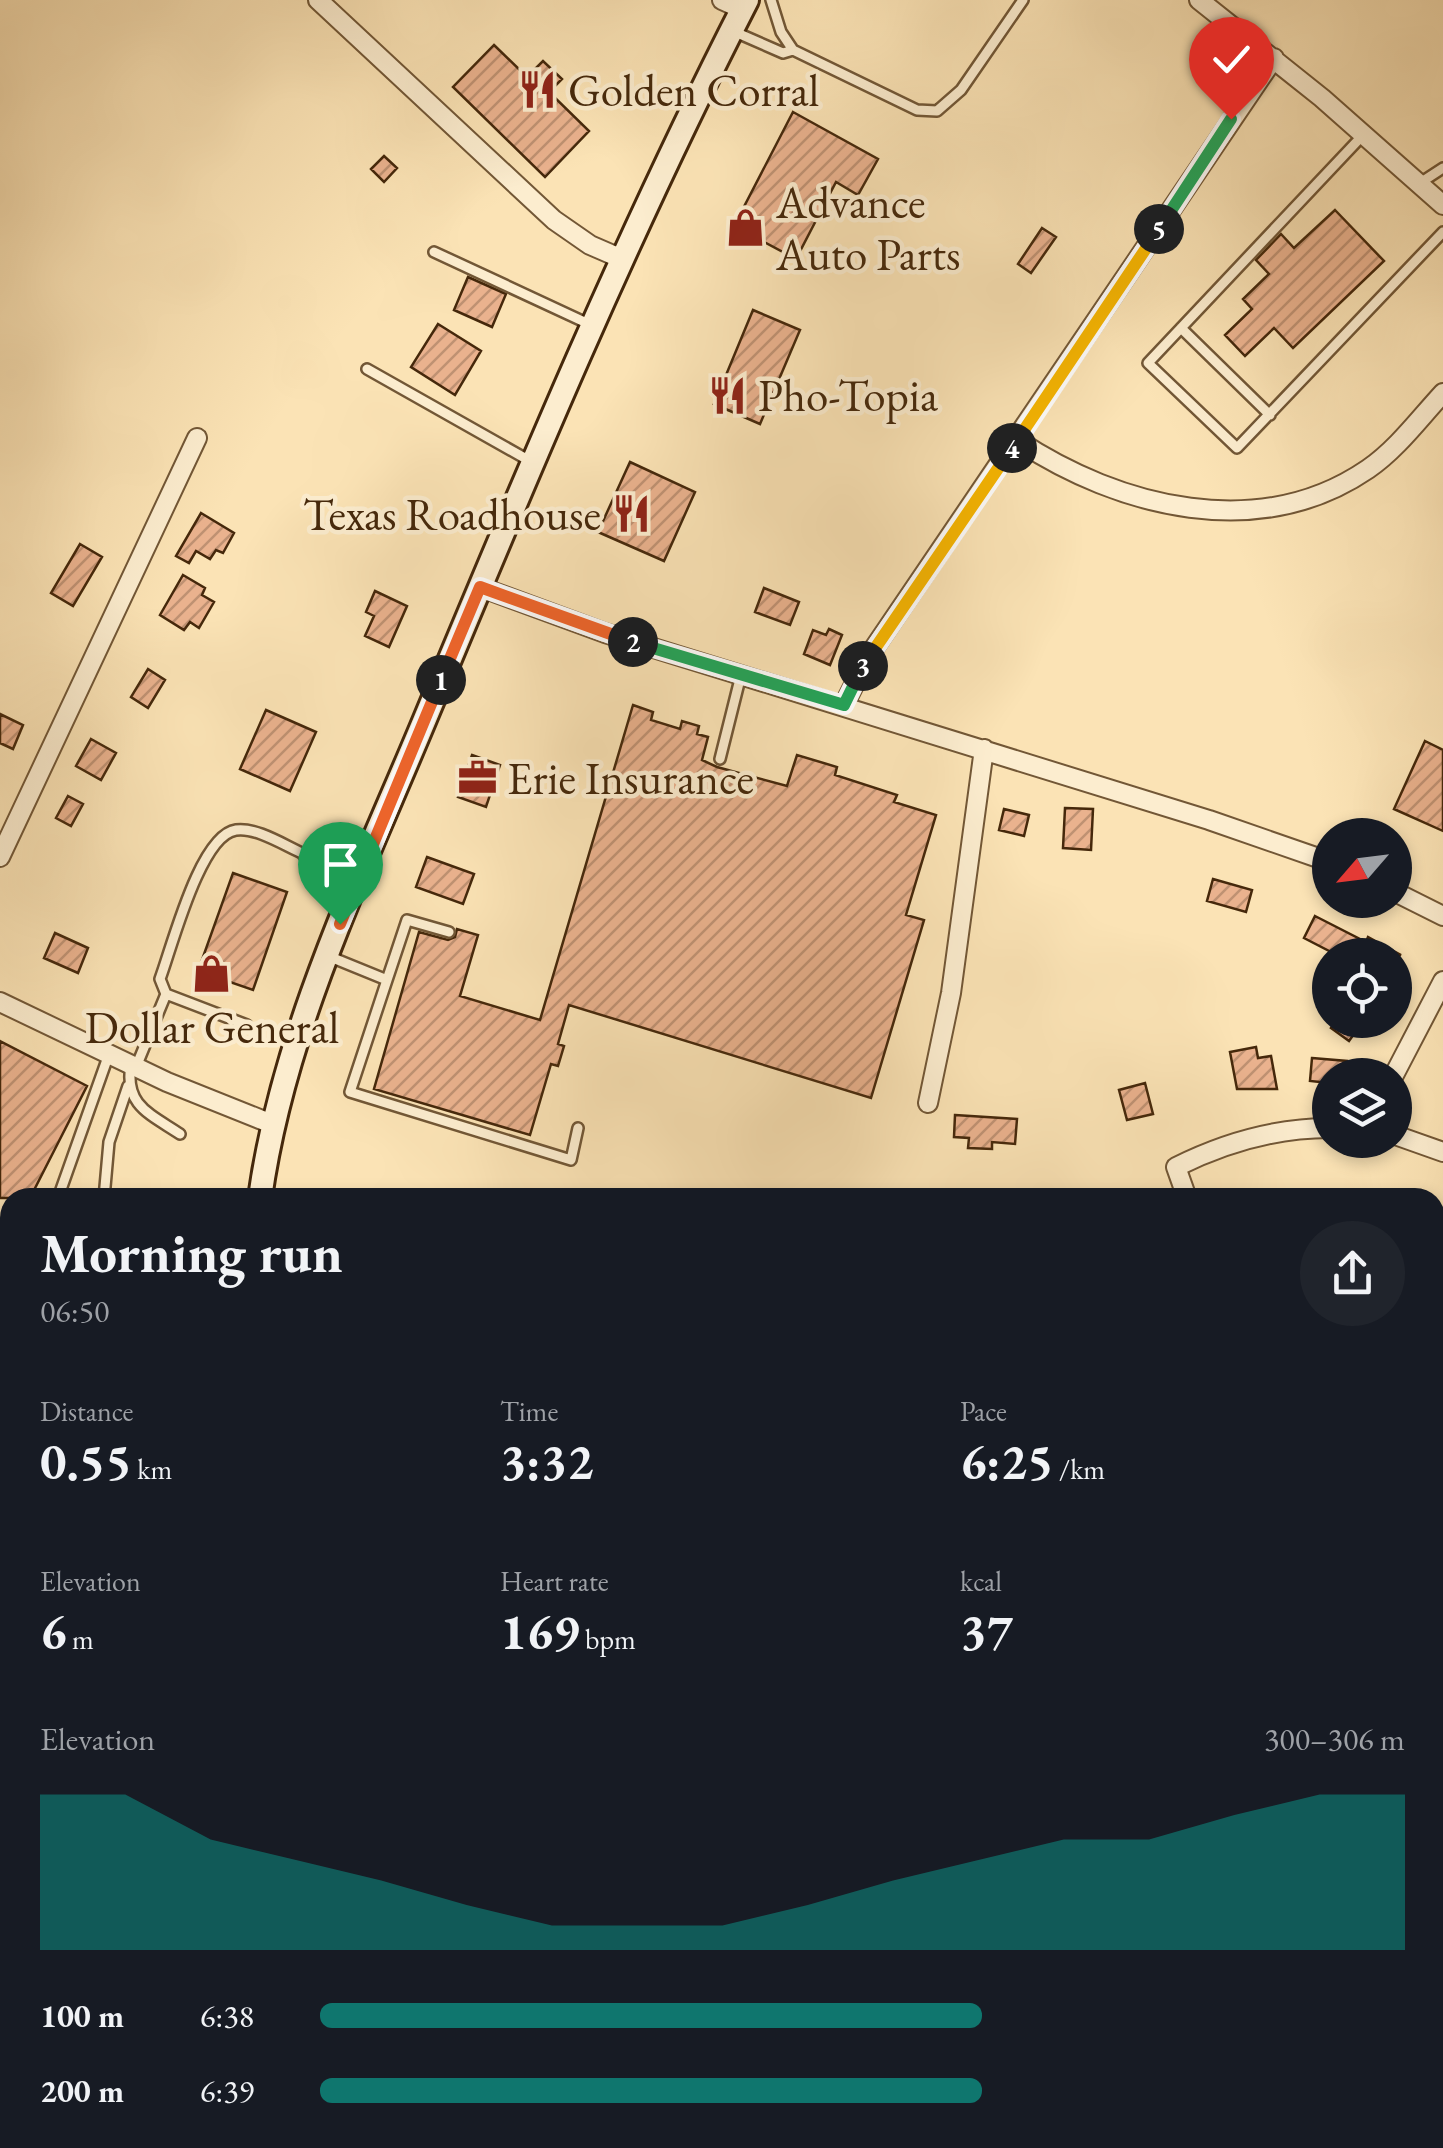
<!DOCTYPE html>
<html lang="en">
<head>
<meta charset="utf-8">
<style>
  :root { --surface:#171b24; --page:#20242c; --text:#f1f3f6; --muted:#9ea1a6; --accent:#0f766e }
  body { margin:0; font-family:"EB Garamond",serif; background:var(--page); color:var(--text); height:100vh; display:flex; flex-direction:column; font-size:38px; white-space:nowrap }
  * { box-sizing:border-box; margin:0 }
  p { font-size:32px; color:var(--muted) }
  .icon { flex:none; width:55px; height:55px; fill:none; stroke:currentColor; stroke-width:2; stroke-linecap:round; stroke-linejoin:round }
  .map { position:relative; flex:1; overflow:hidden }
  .drawer { position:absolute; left:0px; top:1188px; width:1445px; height:962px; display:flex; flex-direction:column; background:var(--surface); border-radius:30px 30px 0 0; box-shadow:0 5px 15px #0003 }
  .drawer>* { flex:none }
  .needle { width:65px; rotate:242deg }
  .tools { position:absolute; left:1312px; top:818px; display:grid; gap:20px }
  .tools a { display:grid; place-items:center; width:100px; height:100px; border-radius:50%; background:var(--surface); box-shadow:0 5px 15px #0003; font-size:50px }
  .pin { position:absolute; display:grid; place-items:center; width:85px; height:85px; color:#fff; margin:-102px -42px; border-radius:50% 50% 50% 0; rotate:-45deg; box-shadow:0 0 10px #0007 }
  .pin .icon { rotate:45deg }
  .km { position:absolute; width:50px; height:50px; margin:-25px; border-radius:50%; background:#222; color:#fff; font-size:28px; line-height:50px; text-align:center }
  .round { display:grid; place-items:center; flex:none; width:105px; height:105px; border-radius:52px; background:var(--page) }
  .head { display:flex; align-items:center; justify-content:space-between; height:170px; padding:0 40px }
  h1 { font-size:55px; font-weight:700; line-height:75px }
  .stats { display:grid; grid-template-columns:repeat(3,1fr); gap:15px; height:170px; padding:10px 40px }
  .stats div { display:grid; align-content:center }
  .stats b { font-size:50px; font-weight:700 }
  .stats small { font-size:28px; font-weight:400 }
  .stats p { font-size:28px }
  .chart { height:280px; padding:20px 40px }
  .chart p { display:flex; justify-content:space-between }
  .chart svg { width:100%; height:180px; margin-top:10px; fill:var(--accent); opacity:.7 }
  ul { padding:0 40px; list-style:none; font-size:32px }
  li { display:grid; grid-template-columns:160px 120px 1fr; align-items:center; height:75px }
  li i { height:25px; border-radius:12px; background:var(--accent) }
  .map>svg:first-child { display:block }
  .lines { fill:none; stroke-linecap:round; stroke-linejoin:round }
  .stream { stroke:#7c8170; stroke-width:5 }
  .building { fill:url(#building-hatch); stroke:#45280b; stroke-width:2.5 }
  .service-casing { stroke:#725736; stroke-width:14 }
  .minor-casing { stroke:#725736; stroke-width:22 }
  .secondary-casing { stroke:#45280b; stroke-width:28 }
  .service { stroke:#fcedcf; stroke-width:9 }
  .minor { stroke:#fcedcf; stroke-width:18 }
  .secondary { stroke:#fcedcf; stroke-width:22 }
  .split-1-casing { stroke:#fff; stroke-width:20 }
  .split-2-casing { stroke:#fff; stroke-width:20 }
  .split-3-casing { stroke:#fff; stroke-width:20 }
  .split-4-casing { stroke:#fff; stroke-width:20 }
  .split-5-casing { stroke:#fff; stroke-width:20 }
  .split-6-casing { stroke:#fff; stroke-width:20 }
  .split-1 { stroke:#f0652b; stroke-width:12 }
  .split-2 { stroke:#f0652b; stroke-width:12 }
  .split-3 { stroke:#22a559; stroke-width:12 }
  .split-4 { stroke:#f5b400; stroke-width:12 }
  .split-5 { stroke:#f5b400; stroke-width:12 }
  .split-6 { stroke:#22a559; stroke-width:12 }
  .labels { text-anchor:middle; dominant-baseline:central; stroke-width:9; stroke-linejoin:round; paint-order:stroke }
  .poi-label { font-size:45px; fill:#45280b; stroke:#fcedcf; text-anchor:start }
</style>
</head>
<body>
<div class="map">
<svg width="1443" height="2148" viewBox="0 0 1443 2148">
  <defs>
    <pattern id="building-hatch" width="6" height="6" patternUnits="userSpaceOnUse" patternTransform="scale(2.5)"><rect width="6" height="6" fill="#eab28e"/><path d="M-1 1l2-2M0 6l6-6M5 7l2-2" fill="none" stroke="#bf9172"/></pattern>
  </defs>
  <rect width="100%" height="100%" fill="#fbe3b5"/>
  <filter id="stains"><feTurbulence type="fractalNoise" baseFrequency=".002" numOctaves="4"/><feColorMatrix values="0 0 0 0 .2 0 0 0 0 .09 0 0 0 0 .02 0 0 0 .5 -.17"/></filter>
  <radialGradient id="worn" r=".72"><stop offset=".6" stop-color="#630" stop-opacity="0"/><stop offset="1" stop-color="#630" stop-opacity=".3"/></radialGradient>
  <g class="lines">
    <path class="stream" d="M1435,1691L1443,1694"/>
  </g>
  <path class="building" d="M494,45L527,77L543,61L562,79L549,92L589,131L545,177L453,87Z
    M793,112L878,159L858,195L836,182L796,259L734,226Z
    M384,156L397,168L384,182L371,169Z
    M1335,210L1384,261L1293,348L1274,328L1245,356L1225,335L1252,309L1243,299L1269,274L1256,260L1281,234L1294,248Z
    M1042,228L1056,237L1031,273L1018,264Z
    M468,277L506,294L492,327L454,310Z
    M753,310L800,330L760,424L714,404Z
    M438,324L481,351L455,395L411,367Z
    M630,462L695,492L664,561L598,532Z
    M201,513L234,533L223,553L216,550L210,559L196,551L189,563L176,556Z
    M80,544L102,557L73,606L51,593Z
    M183,575L205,588L202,595L214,602L199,628L190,622L184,630L160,615Z
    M764,588L799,602L790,625L755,612Z
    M375,591L407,606L389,647L365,636L374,616L366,612Z
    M829,629L842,635L830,665L804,654L813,630L826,635Z
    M148,669L165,680L148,708L131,697Z
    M633,705L653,712L651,720L680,729L682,721L699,726L697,734L708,737L702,760L717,767L787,786L797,755L837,767L835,775L897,795L894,802L936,815L906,915L924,920L871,1098L569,1005L558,1044L564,1046L558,1066L551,1064L530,1135L374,1089L419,932L448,940L455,937L457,929L478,935L460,996L540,1020Z
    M266,710L316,732L290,791L240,769Z
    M0,714L23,725L13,749L0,743Z
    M91,739L116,753L101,780L76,766Z
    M1425,741L1443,750V831L1394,809Z
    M472,755L500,765L486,807L458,797Z
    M68,796L83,804L71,826L56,818Z
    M1065,808L1093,809L1091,850L1063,848Z
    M1004,809L1029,815L1024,836L999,830Z
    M427,857L474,874L463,904L416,887Z
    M233,873L287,892L253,990L198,971Z
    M1213,879L1252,890L1246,912L1207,901Z
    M1315,916L1366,942L1368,937L1401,955H1337L1304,938Z
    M55,933L88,948L78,973L44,958Z
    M1337,1020H1364L1349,1041L1331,1028Z
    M0,1041L87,1086L30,1198H0Z
    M1256,1047L1258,1058L1271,1056L1277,1089H1237L1230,1052Z
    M1312,1058L1347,1061L1346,1075H1330V1083L1310,1081Z
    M1145,1083L1153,1114L1127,1120L1119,1090Z
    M955,1115L1017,1119L1015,1144L992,1142V1149L968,1148L969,1138L954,1137Z"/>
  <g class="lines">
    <defs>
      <path id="service" d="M771,0L781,32L793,50
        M735,32L783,53L793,50L917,110L937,111L961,90L1023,0
        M1364,134L1148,363L1237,448L1443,232
        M1420,183L1443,168
        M434,252L591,325
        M1181,328L1270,415
        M367,369L530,461
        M720,759L741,675
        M341,905L302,853L365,856
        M328,956L387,980L350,1092L571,1160L578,1128
        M387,980L407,920L449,932
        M166,994L160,979C172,947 200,835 236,830C256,827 284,845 302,853
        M131,1065C124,1105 150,1114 180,1134
        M136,1067L166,994L247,1025
        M58,1198L109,1054
        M104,1198L109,1142L128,1086
        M0,1291L10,1278"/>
      <path id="minor" d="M318,0L554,220L590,245L620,258
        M722,0L742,9
        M1199,0L1322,98L1443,205
        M1017,440C1119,508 1260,543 1368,469C1397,449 1419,419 1443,393
        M480,587L605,633L1209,820L1330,862
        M844,705L868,657L1274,58
        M0,857L197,438
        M1395,892L1443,916
        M0,1002L167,1082L272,1124
        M1394,1075L1443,981
        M928,1103L951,993L984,749
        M1395,1135L1443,1152
        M1187,1198L1176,1167C1224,1143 1276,1128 1330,1128
        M0,1401L10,1405
        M1435,1502L1443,1497
        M1435,1739L1443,1740
        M1435,2078L1443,2067
        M1029,2140L1039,2148
        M1385,2148L1391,2140"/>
      <path id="secondary" d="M260,1198C283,1031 361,873 425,719C526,476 627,234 747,0
        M0,2095L10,2076"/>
    </defs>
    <use href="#service" class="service-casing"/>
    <use href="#minor" class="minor-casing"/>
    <use href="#secondary" class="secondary-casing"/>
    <use href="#service" class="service"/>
    <use href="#minor" class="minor"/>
    <use href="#secondary" class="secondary"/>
  </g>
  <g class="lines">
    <defs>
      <path id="split-1" d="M340,924L441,680"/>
      <path id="split-2" d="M441,680L480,587L633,642"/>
      <path id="split-3" d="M633,642L844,705L863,666"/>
      <path id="split-4" d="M863,666L1012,448"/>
      <path id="split-5" d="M1012,448L1159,229"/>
      <path id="split-6" d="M1159,229L1231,119"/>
    </defs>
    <use href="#split-1" class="split-1-casing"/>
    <use href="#split-2" class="split-2-casing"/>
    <use href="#split-3" class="split-3-casing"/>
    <use href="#split-4" class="split-4-casing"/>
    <use href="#split-5" class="split-5-casing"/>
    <use href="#split-6" class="split-6-casing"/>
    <use href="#split-1" class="split-1"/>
    <use href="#split-2" class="split-2"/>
    <use href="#split-3" class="split-3"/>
    <use href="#split-4" class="split-4"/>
    <use href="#split-5" class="split-5"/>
    <use href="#split-6" class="split-6"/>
  </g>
  <defs>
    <symbol id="restaurant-bare" viewBox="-9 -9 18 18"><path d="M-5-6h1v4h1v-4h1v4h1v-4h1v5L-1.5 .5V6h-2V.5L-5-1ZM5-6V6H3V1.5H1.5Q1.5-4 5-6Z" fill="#8f2418" stroke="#fcedcf" stroke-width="2.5" paint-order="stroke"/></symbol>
    <symbol id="shop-bare" viewBox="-9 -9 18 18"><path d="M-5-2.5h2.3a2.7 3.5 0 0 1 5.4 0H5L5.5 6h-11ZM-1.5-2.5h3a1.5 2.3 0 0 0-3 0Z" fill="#8f2418" stroke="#fcedcf" stroke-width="2.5" paint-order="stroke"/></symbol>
    <symbol id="office-bare" viewBox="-9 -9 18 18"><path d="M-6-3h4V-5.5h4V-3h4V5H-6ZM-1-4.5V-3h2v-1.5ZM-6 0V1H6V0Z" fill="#8f2418" stroke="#fcedcf" stroke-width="2.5" paint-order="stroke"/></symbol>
  </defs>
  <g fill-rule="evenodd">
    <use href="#restaurant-bare" x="510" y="62" width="55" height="55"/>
    <use href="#shop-bare" x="718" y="200" width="55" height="55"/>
    <use href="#restaurant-bare" x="700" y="368" width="55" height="55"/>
    <use href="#restaurant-bare" x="604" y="486" width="55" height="55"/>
    <use href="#office-bare" x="450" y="750" width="55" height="55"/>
    <use href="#shop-bare" x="184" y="946" width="55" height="55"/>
  </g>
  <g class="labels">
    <g class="poi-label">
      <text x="568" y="90">Golden Corral</text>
      <text x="776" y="202">Advance<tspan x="776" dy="52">Auto Parts</tspan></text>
      <text x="758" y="395">Pho-Topia</text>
      <text x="601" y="514" text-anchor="end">Texas Roadhouse</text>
      <text x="507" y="778">Erie Insurance</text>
      <text x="212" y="1027" text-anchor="middle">Dollar General</text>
    </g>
  </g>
  <rect width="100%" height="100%" filter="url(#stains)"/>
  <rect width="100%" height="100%" fill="url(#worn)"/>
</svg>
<div class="tools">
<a><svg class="needle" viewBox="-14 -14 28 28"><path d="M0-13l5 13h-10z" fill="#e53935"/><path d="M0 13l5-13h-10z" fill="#9ea1a6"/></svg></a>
<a><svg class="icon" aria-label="locate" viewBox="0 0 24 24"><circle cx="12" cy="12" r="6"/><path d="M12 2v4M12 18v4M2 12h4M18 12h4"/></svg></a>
<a><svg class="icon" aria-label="layers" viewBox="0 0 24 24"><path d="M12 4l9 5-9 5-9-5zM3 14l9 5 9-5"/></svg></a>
</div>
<div class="pin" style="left:340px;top:924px;background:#1e9e55"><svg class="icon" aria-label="arrive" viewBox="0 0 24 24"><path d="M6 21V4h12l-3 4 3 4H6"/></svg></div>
<div class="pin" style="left:1231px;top:119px;background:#d93025"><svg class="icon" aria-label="check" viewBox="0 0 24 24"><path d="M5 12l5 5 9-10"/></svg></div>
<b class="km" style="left:441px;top:680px">1</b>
<b class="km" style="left:633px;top:642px">2</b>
<b class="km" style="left:863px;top:666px">3</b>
<b class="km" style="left:1012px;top:448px">4</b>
<b class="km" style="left:1159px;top:229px">5</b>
<section class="drawer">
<div class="head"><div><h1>Morning run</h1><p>06:50</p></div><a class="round"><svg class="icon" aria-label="share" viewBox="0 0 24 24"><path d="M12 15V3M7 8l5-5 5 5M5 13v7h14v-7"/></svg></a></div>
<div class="stats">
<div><p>Distance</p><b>0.55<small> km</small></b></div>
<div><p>Time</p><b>3:32</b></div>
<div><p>Pace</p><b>6:25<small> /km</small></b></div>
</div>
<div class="stats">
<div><p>Elevation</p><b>6<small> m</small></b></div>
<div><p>Heart rate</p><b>169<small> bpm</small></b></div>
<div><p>kcal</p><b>37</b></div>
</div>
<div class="chart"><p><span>Elevation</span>300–306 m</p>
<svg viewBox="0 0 160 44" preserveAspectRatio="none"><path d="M0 44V6L10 6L20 17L30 22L40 27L50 33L60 38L70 38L80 38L90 33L100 27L110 22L120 17L130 17L140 11L150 6L160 6V44z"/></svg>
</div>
<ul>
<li><b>100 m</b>6:38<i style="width:61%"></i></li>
<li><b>200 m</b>6:39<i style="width:61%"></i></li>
</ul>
</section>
</div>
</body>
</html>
